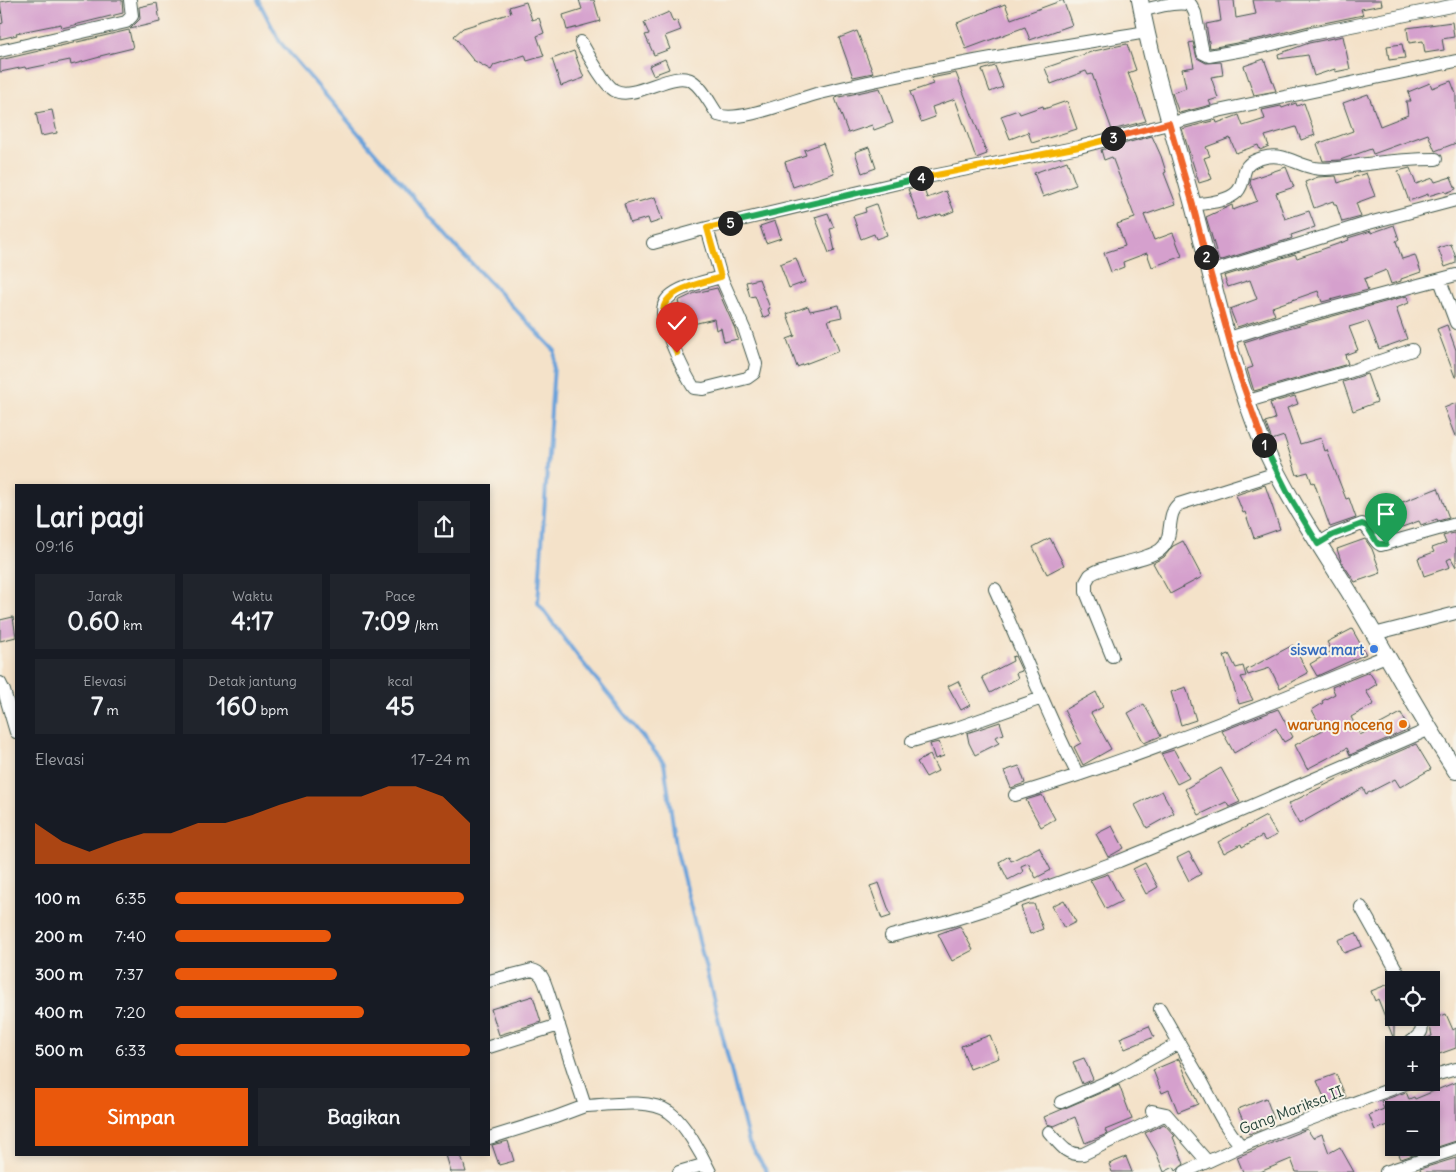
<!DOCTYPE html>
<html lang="id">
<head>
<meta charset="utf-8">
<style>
  :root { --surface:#171b24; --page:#20242c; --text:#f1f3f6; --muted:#9ea1a6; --accent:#ea580c }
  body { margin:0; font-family:Delius,sans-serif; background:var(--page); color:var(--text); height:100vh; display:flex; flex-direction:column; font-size:19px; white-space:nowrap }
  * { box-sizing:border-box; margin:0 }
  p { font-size:16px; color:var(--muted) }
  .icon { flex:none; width:28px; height:28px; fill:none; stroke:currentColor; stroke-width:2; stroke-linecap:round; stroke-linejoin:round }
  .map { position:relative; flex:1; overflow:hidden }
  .side { position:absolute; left:15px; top:484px; width:475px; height:672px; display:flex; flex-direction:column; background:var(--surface); border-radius:0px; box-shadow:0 2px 8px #0003 }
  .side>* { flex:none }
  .controls { position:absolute; left:1385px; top:971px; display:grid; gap:10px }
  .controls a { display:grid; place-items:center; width:55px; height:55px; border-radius:0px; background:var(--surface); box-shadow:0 2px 8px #0003; font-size:25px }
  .pin { position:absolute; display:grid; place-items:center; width:42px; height:42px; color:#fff; margin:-51px -21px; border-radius:50% 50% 50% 0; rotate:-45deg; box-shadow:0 0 5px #0007 }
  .pin .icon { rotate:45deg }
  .km { position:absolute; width:25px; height:25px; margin:-12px; border-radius:50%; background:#222; color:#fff; font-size:14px; line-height:25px; text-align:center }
  .round { display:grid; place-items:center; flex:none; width:52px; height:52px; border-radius:0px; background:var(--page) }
  .summary { display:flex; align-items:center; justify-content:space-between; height:85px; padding:0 20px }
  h1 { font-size:28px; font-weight:700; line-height:38px }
  .stats { display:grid; grid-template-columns:repeat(3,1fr); gap:8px; height:85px; padding:5px 20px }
  .stats div { display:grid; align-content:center; border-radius:0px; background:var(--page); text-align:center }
  .stats b { font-size:25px; font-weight:700 }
  .stats small { font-size:14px; font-weight:400 }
  .stats p { font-size:14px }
  .chart { height:140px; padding:10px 20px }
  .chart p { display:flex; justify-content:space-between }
  .chart svg { width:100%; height:90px; margin-top:5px; fill:var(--accent); opacity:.7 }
  .button { display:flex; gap:10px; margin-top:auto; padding:10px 20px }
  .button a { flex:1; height:58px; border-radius:0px; background:var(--accent); color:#fff; font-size:20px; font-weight:700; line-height:58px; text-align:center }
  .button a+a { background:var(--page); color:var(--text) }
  ul { padding:0 20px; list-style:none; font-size:16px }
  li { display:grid; grid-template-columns:80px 60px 1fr; align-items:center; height:38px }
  li i { height:12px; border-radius:6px; background:var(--accent) }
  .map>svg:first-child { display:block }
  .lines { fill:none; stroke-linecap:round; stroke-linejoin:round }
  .stream { stroke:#6ca3da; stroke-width:4 }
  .building { fill:#d5a0cd }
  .minor-casing { stroke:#3f564a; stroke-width:14 }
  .tertiary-casing { stroke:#3f564a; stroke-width:18 }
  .minor { stroke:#fff; stroke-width:12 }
  .tertiary { stroke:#fff; stroke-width:16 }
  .split-1-casing { stroke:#fff; stroke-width:10 }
  .split-2-casing { stroke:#fff; stroke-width:10 }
  .split-3-casing { stroke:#fff; stroke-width:10 }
  .split-4-casing { stroke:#fff; stroke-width:10 }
  .split-5-casing { stroke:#fff; stroke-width:10 }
  .split-6-casing { stroke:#fff; stroke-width:10 }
  .split-1 { stroke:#22a559; stroke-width:6 }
  .split-2 { stroke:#f0652b; stroke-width:6 }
  .split-3 { stroke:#f0652b; stroke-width:6 }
  .split-4 { stroke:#f5b400; stroke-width:6 }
  .split-5 { stroke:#22a559; stroke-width:6 }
  .split-6 { stroke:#f5b400; stroke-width:6 }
  .shop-dot { fill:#3f7fe0; stroke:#f7f3e8; stroke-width:2 }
  .food-dot { fill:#e8710a; stroke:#f7f3e8; stroke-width:2 }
  .labels { text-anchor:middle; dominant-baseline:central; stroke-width:4; stroke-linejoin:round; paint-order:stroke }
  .shop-label { font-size:15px; font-weight:bold; fill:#366cbe; stroke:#f7f3e8; text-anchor:end }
  .food-label { font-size:15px; font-weight:bold; fill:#c56008; stroke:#f7f3e8; text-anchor:end }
  .street-label { font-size:15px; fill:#1f3d34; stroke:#f7f3e8 }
</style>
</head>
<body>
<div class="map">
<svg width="1456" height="1172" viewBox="0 0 1456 1172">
  <rect width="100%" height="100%" fill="#f7f3e8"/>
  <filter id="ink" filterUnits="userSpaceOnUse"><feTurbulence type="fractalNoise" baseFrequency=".02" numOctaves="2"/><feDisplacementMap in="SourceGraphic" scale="10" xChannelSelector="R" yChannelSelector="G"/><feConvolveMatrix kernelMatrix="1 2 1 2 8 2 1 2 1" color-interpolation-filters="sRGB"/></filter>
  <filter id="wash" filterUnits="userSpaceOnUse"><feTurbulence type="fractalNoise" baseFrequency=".0096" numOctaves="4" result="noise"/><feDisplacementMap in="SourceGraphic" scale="20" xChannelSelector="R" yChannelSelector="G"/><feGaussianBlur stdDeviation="1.12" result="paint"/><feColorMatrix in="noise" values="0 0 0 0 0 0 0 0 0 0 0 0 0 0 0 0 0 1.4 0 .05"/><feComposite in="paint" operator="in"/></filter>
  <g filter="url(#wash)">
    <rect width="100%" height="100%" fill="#f4e2c9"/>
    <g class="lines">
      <path class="stream" d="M258,0L280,42L456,247L555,351L538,603L579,658L664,763L677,852L749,1143L767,1172"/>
    </g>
    <g id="blocks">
      <path class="building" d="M12,0H122L123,13L62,28L61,24L16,33L17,35L0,39V24L3,23L0,2Z
        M579,0H594L600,21L567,30L563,15L582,9Z
        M1063,0L1072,25L1030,40L1025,27L966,49L957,23L1005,4L1011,19Z
        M1218,0H1234L1236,18L1256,14L1253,0H1381L1382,5L1361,9L1363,15L1309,26L1263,38L1210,48L1206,24L1221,21Z
        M526,2L532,20L539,18L544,33L537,36L544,56L527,61L525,55L494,65L491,70L473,60L454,36L463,28L511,13L509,7Z
        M157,3L160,22L130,29L140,19L139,7Z
        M669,12L673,22L677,20L681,30L665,36L670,49L654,55L645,35L649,34L644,23Z
        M1452,22L1454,37L1442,39L1444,50L1425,53L1423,41L1409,43L1407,28Z
        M129,30L133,48L100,56V57L71,65L70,60L26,69L25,67L0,72V60Z
        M857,31L873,73L853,77L839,38Z
        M1343,36L1350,69L1335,72V69L1314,76L1308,55L1279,59L1278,54L1309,43Z
        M1193,42L1197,58L1206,63L1221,62L1223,75L1211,77L1218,98L1209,101L1211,105L1179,113L1172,93L1186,88L1182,69L1194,67L1189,43Z
        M1127,44L1136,70L1128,73L1146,121L1112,130L1092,74L1088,75L1086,71L1051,84L1045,68L1094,51Z
        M1402,44L1405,58L1389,60L1387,46Z
        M574,51L584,78L561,86L552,59Z
        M665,59L669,69L653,75L649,66Z
        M1264,59L1276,91L1254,95L1244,66Z
        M995,66L1003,87L990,92L982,70Z
        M956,73L987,154L976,158L955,99L932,107L935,117L921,122L910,92L933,84L931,78Z
        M1451,81L1456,94V143L1435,151L1428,134L1373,154L1371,149L1340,160L1323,161L1317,144L1353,131L1343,103L1368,94L1380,126L1408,115L1406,101H1411L1408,92L1430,83L1432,88Z
        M880,88L893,123L874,130L872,125L848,133L835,98Z
        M1067,101L1077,129L1032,143L1028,132L1010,139L1001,116L1018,110L1020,114L1043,106L1044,109Z
        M1296,103L1297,106L1304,103L1315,135L1301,140L1296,127L1265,136L1269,146L1260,150L1258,145L1236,153L1230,138L1206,147L1210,156L1204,158L1212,179L1199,183L1182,129L1216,120L1217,123L1239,115L1243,126L1265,119L1262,110L1281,106L1282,108Z
        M52,110L57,133L41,136L36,113Z
        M1152,136L1161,156L1166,172L1164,173L1176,204L1144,215L1154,240L1173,233L1182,256L1152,267L1147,253L1123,262L1124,267L1111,272L1104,253L1125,246L1117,224L1135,218L1112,157L1104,160L1101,150Z
        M823,143L834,173L793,187L785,162L806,155L804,150Z
        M869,147L876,168L862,173L855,152Z
        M1067,161L1076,185L1043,197L1034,173Z
        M1286,167L1294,187L1276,193L1285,219L1309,211L1315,227L1291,235L1292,238L1290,239L1219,261L1206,217L1232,205L1233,210L1257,201L1250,183L1251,179Z
        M1410,168L1416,184L1433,178L1435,182L1451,177L1456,189L1446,193L1445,191L1428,196V194L1409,201L1398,171Z
        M1366,173L1375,196L1356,203L1361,217L1342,222L1336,204H1334L1333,201L1314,208L1305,182L1318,177L1336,176L1338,183Z
        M923,186L927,198L946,191L954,211L942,216L941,214L920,221L908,189Z
        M655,197L662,220L650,224L648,218L630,223L624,204L637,200L638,202Z
        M876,204L887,235L876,239L874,234L861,239L853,216L866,212L865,208Z
        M828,213L834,228L830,229L835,251L829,253L815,217Z
        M775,221L781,238L766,243L760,226Z
        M1394,225L1399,239L1396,241L1402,259L1415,255L1421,272L1401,279V281L1391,284L1386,270L1364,279L1368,290L1322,302L1318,291L1272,307L1275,315L1237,327L1230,309L1257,299L1250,280L1228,287L1224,276L1295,254L1297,258L1349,240L1348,238L1371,231V233Z
        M1451,244L1456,258V263L1445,267L1438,248Z
        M796,258L805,282L789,288L780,264Z
        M759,279L770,308L768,309L770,315L763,318L755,296L750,297L746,282Z
        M717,288L735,329L738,339L724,342L721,328L716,330L714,319L676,328L672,314L681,312L678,301L695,293Z
        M1407,296L1409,303L1396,308L1407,339L1379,349L1368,321L1349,327L1358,350L1345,355L1348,364L1254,391L1247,369L1253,367L1244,342L1285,329Z
        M839,305L842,317L828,320L839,351L797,367L787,339L795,336L787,314L808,306L810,311Z
        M1447,325L1456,350V377H1455L1437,329Z
        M1367,374L1377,402L1353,411L1343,382Z
        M1295,396L1298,404L1287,408L1300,444L1321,438L1325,451L1327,450L1346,499L1349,498L1356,518L1330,527L1314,482L1312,483L1308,472L1297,475L1284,436L1272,440L1265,422L1275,419L1270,403Z
        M1456,403V436H1455L1444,408Z
        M1265,485L1280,529L1254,538L1245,512L1243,513L1236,495Z
        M1438,488L1449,518L1438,521L1437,519L1421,525L1419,521L1388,532V534L1383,536L1368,518L1365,510L1378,506L1380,511Z
        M1454,533L1456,537V567L1451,558L1447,560L1450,567L1424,576L1418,558L1434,552L1432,548L1446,543L1443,536Z
        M1050,538L1064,565L1047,574L1033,547Z
        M1365,539L1372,549L1381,573L1355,582L1341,561L1337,549Z
        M1183,541L1202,577L1170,594L1153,563L1164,557L1173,546Z
        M13,617L16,637L0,641V620Z
        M1352,629L1366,654L1317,676L1310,664L1332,651L1327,642Z
        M1293,645L1308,673L1280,688L1270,668L1248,675L1246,670Z
        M1229,654L1236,668L1243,666L1246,676L1241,677L1253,700L1239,704L1224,656Z
        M1015,656L1022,671L1016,673L1018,678L990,693L982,677L1013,661L1012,657Z
        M1369,672L1377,684L1366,691L1374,704L1351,717L1360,735L1401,713L1409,729L1350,755L1347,748L1307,769L1295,745L1323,730L1312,710L1323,703L1322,701L1335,694L1332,687Z
        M958,681L970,705L961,710L948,686Z
        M1186,687L1196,720L1181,725L1171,692Z
        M1096,692L1103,707L1091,713L1111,749L1083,765L1074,747L1081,743L1064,710Z
        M1144,704L1161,736L1144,743L1128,713Z
        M1278,709L1293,737L1284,742L1276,728L1234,753L1222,731Z
        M1000,722L1004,734L995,737L999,743L975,755L969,743L967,733Z
        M939,742L944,756L935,759L930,744Z
        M1416,744L1431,769L1400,787L1395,779L1366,794L1363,788L1299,824L1288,804L1345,775Z
        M1174,750L1189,778L1177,784L1161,754Z
        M930,755L938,771L926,777L917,762Z
        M1019,766L1025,783L1011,788L1004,771Z
        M1221,768L1240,802L1229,807L1226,802L1199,815L1185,789Z
        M1162,791L1174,813L1147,828L1135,805Z
        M1042,795L1055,819L1041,827L1026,800Z
        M1266,816L1277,835L1265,841L1262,836L1242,847L1241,844L1224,853L1218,842Z
        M1112,826L1124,848L1108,857L1096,834Z
        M1039,847L1051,870L1036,878L1028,863L1021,866L1023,872L1008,880L999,862L1009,856L1011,861Z
        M1189,852L1201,874L1189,881L1177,858Z
        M1145,863L1158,887L1146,894L1133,869Z
        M1108,874L1122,901L1106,909L1090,880Z
        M879,883L891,916L882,919L870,886Z
        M1064,900L1076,922L1064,928L1052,906Z
        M1030,904H1034L1043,929L1030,934L1021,907Z
        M960,926L973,950L952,961L938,934Z
        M1356,933L1362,946L1344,953L1338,940Z
        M1394,982V1037H1393L1378,999L1375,1001L1371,991Z
        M533,996L541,1022L499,1035L491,1009Z
        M1446,1014L1453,1030L1456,1028V1048L1431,1057V1045H1420L1427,1038L1432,1036L1429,1021Z
        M1149,1026L1154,1037L1125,1049L1120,1038Z
        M990,1035L999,1058L970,1069L961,1046Z
        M1084,1058L1093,1079L1082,1084L1073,1062Z
        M1179,1059L1198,1104L1178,1112L1169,1090L1162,1093L1153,1070Z
        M1336,1074L1346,1097L1327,1104L1317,1081Z
        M1456,1082V1141L1401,1159L1396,1148H1431V1110H1394L1393,1131L1391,1124L1375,1130L1369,1115L1384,1109L1381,1101L1406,1092L1409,1099L1414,1097L1415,1099Z
        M1119,1085L1132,1119L1105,1130L1107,1134L1085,1143L1075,1117L1054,1126L1047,1124L1044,1117Z
        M1266,1098L1274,1119L1259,1125L1261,1129L1249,1134L1238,1109Z
        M1164,1124L1175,1136L1173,1137L1184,1164L1176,1171L1174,1167L1164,1172L1156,1152L1145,1133Z
        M1307,1129L1313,1138L1322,1134L1329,1153L1340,1147L1354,1172H1296L1291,1159L1260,1172H1243L1237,1157Z
        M508,1141L514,1161L499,1165L492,1145Z
        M446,1155H461L466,1172H451Z
        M1126,1157L1132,1172H1112L1109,1164Z
        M1456,1158V1172H1421L1420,1169Z"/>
    </g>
  </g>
  <g filter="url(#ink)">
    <use href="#blocks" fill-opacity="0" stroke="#3f564a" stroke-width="1"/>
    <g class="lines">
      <defs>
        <path id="minor" d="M1142,11C1155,7 1179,1 1191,5L1195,13L1203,53L1209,56L1265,46L1311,34L1456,5
          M581,42C588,54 603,83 614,90C634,102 673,69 692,81C703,88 710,104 718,115C740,123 796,99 820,93C928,67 1038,50 1147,32
          M0,51L126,22L132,16L130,0
          M1193,205C1206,203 1227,202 1237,192C1249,179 1236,165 1262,158C1284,152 1294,164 1314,168C1331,171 1349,166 1367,164C1390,161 1413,159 1436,159
          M707,228L721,277L745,331L756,364L754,373L747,378L703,389L694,388C685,375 663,328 663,313C663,307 664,302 668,298C680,286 704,282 721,277
          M653,243L707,228L902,182L1079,147L1218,111L1456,61
          M1210,272L1365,224L1456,200
          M1440,280L1456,323
          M1229,338L1283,321L1456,275
          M1248,401L1348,372L1412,350
          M1318,544L1333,535L1362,524C1371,528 1372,541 1381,545L1456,524
          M995,589C1023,651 1047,715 1078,775
          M1374,634L1456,613
          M1112,656L1086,592V582L1090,575C1108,563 1143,562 1160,550C1175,539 1165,514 1179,504L1277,473
          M0,683L4,691L16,732
          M912,741L954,729L1042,698
          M1015,795C1142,757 1264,706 1386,656
          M1361,907L1402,980
          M891,936L952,920L984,910L1119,861L1217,821L1430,729
          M489,981L532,970C542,972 544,981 547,989L585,1106C608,1105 650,1098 669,1112C684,1122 702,1155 710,1172
          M1160,1009C1173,1033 1187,1056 1201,1080C1214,1104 1222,1124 1241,1146
          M1408,1045C1418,1034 1426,1035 1419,1018
          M489,1047L559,1025
          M1431,1076L1456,1069
          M1061,1102L1116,1078L1179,1043
          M1152,1111L1166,1114L1207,1161
          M1049,1132C1060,1144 1066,1156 1083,1154L1166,1114
          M489,1138L553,1118L585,1106
          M679,1172L706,1164
          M1185,1172L1241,1146L1278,1131L1410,1082
          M1386,1172L1456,1149"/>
        <path id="tertiary" d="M1140,0C1153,70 1175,137 1193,205C1214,283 1231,369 1263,444C1286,496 1318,542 1348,590C1385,650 1417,712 1456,771"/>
      </defs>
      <use href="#minor" class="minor-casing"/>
      <use href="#tertiary" class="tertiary-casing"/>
      <use href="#minor" class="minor"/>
      <use href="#tertiary" class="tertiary"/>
    </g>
  </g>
  <g class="lines" filter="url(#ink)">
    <defs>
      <path id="split-1" d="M1264,445L1291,499L1318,544L1333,535L1362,524L1367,526L1378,544H1386"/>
      <path id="split-2" d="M1206,257L1238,371L1264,445"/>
      <path id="split-3" d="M1113,138L1169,123L1193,205L1206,257"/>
      <path id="split-4" d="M921,178L1079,147L1113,138"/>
      <path id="split-5" d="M730,223L921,178"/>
      <path id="split-6" d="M677,353C672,341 663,326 663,313C662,289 703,283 721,277L707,228L730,223"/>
    </defs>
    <use href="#split-1" class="split-1-casing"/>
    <use href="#split-2" class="split-2-casing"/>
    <use href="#split-3" class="split-3-casing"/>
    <use href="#split-4" class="split-4-casing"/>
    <use href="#split-5" class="split-5-casing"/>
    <use href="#split-6" class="split-6-casing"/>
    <use href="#split-1" class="split-1"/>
    <use href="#split-2" class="split-2"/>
    <use href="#split-3" class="split-3"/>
    <use href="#split-4" class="split-4"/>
    <use href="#split-5" class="split-5"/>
    <use href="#split-6" class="split-6"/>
  </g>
  <circle class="shop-dot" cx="1374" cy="649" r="5"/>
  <circle class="food-dot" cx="1403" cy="724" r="5"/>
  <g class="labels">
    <g class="shop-label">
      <text x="1364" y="649">siswa mart</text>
    </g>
    <g class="food-label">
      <text x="1393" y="724">warung noceng</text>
    </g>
    <g class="street-label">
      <text transform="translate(1291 1110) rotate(-21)">Gang Mariksa II</text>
    </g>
  </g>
</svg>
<div class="controls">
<a><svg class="icon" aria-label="locate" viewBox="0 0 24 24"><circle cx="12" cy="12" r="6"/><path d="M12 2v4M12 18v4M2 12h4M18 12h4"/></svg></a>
<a>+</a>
<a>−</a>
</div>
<div class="pin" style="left:1386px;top:544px;background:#1e9e55"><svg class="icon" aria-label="arrive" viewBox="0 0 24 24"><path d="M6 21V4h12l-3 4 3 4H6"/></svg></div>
<div class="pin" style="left:677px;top:353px;background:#d93025"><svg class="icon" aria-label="check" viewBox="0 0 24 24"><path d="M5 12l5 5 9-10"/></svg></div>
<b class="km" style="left:1264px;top:445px">1</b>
<b class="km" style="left:1206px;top:257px">2</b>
<b class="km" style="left:1113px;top:138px">3</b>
<b class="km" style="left:921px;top:178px">4</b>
<b class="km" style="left:730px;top:223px">5</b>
<section class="side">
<div class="summary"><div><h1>Lari pagi</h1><p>09:16</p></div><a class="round"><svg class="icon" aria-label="share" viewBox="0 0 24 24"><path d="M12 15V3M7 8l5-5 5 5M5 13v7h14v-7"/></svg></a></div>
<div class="stats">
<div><p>Jarak</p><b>0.60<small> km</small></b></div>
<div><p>Waktu</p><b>4:17</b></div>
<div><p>Pace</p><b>7:09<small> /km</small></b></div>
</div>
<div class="stats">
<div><p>Elevasi</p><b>7<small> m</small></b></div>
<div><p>Detak jantung</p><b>160<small> bpm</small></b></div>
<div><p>kcal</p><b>45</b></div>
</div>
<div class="chart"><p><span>Elevasi</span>17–24 m</p>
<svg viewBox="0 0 160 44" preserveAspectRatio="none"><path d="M0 44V24L10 33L20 38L30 33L40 29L50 29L60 24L70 24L80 20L90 15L100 11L110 11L120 11L130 6L140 6L150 11L160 24V44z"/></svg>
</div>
<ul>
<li><b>100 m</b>6:35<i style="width:98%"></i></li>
<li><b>200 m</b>7:40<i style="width:53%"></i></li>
<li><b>300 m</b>7:37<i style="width:55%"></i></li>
<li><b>400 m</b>7:20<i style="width:64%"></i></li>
<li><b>500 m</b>6:33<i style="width:100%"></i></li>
</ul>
<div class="button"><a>Simpan</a><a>Bagikan</a></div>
</section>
</div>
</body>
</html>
